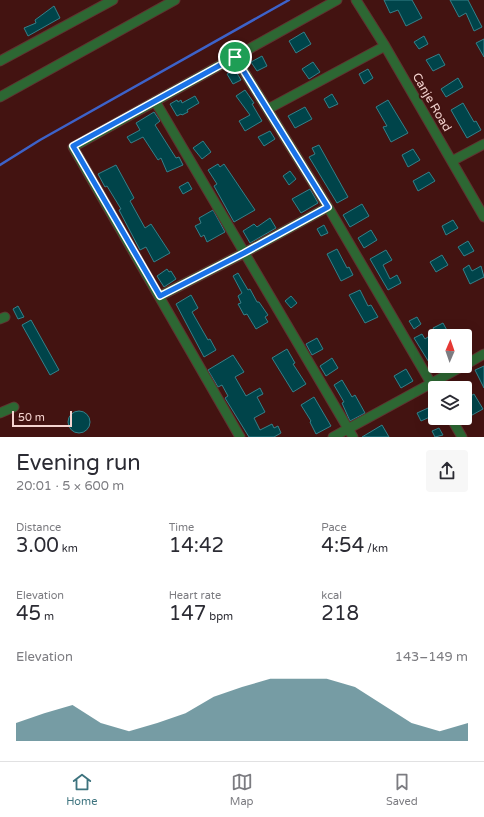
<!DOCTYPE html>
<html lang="en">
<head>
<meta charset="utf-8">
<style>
  :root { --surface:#fff; --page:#f7f7f7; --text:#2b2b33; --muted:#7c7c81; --line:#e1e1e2; --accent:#3d737e }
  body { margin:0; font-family:"Varela Round",sans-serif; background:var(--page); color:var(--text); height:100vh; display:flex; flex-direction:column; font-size:15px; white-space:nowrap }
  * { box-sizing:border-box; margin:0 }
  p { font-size:13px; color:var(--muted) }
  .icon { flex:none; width:22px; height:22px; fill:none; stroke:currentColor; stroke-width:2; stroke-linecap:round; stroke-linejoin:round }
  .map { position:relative; height:437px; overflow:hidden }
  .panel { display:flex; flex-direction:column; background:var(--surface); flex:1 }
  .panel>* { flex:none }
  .needle { width:26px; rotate:2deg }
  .buttons { position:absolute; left:428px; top:329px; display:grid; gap:8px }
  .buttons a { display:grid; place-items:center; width:44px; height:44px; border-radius:4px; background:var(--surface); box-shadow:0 4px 16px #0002; font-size:20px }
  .scale { position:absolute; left:12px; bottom:10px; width:60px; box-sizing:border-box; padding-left:4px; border:2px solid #f5d4d0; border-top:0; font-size:11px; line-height:14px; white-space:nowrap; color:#f5d4d0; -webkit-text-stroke:3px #431311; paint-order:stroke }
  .pin { position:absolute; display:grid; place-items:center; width:34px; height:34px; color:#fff; margin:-17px; border:2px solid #fff; border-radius:50%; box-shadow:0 1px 4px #0007 }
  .round { display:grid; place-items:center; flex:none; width:42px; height:42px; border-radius:4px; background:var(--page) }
  .overview { display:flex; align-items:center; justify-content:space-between; height:68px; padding:0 16px }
  h1 { font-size:22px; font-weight:600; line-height:30px }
  .figures { display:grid; grid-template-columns:repeat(3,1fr); gap:6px; height:68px; padding:4px 16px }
  .figures div { display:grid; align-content:center }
  .figures b { font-size:20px; font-weight:600 }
  .figures small { font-size:11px; font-weight:400 }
  .figures p { font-size:11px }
  .chart { height:112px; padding:8px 16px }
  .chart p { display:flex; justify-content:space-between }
  .chart svg { width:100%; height:72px; margin-top:4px; fill:var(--accent); opacity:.7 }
  .tab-bar { display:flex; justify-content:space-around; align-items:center; height:56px; border-top:1px solid var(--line); background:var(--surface); font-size:11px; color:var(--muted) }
  .tab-bar a { display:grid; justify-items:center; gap:2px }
  .tab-bar .on { color:var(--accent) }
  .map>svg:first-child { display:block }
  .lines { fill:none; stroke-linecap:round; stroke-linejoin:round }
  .stream { stroke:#3d62c9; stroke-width:2.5 }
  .building { fill:#00444a; stroke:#34818a }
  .minor-casing { stroke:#5f3230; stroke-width:11 }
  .minor { stroke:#2d6733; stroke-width:9 }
  .route-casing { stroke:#fff; stroke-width:8 }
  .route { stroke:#1a73e8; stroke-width:5 }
  .labels { text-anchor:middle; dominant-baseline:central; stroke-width:4; stroke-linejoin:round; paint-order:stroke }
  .street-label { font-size:12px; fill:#f5d4d0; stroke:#431311 }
</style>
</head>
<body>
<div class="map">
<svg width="484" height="437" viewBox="0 0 484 437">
  <rect width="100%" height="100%" fill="#431311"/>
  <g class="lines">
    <path class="stream" d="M0,165L40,140L289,0"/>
  </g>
  <path class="building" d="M384,0H412L422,18L406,26L398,10L390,13Z
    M450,0H468L482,27L474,31L466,13L459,17Z
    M54,6L60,18L28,36L24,28L36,23L35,20Z
    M304,32L311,44L296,53L289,41Z
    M424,36L428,44L419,49L414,42Z
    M484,39V57L476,43Z
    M439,54L445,65L433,71L426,60Z
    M262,56L267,66L257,71L251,62Z
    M313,62L320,72L309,79L302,69Z
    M368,69L373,78L364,84L359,74Z
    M235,70L241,80L233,84L227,74Z
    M458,78L463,87L446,97L441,89Z
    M245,90L254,103L252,104L262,121L245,131L239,121L250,115L236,96Z
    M332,94L338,104L329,108L324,99Z
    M195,96L199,103L187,110L188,112L182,115L181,114L177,116L170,104L177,100L178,102L181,100L182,103Z
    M388,100L408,133L391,142L383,127L387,126L376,107Z
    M463,103L474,122L476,121L481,130L467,138L451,110Z
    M305,107L312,119L295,128L288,116Z
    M154,112L160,121L155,125L176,158L179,157L183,165L167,172L161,158L158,160L143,137L131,143L127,137L140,130L136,123Z
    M270,131L275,139L264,146L258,137Z
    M203,141L211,152L202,159L193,148Z
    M319,145L348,197L337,203L309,157L315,154L312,148Z
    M413,149L420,160L408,167L402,155Z
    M218,164L220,167L224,164L255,210L234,222L214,186L217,184L208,170Z
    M116,165L134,198L130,201L145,228L151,224L170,253L154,262L146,247L140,250L119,210L121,209L107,186L105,187L98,174Z
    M290,171L296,179L289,185L283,176Z
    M429,172L435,181L418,191L413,181Z
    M188,182L192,189L183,194L179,187Z
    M310,189L318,203L301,213L292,199Z
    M362,204L369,216L350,227L343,215Z
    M213,210L225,232L207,242L204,235L201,237L195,226L201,223L199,218Z
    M270,218L276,228L250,243L243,231L254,224L257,227Z
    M453,220L458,228L446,235L442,226Z
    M324,225L328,233L321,236L317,229Z
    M371,230L377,240L364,248L358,238Z
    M468,241L474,251L464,256L458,247Z
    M337,249L347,268L349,267L353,275L341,281L327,254Z
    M386,250L392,260L383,265L390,279L397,275L401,283L388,290L370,259Z
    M442,255L448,265L436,272L430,262Z
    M469,265L472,271L481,266L484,277L470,284L463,269Z
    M167,269L169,272L171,271L176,279L164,287L157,276Z
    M238,273L248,290L250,289L257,302H259L268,315L265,317L268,322L256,329L247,314L244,315L238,304L241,303L238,296L242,293L233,276Z
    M360,290L368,306L371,305L378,317L365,323L349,295Z
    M191,295L198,308L192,312L208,340L210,339L216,350L204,357L176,304Z
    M291,296L297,303L291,308L285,301Z
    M18,306L24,317L18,319L13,309Z
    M417,317L421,324L414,329L409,321Z
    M31,320L59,370L50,375L22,325Z
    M443,323L450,336H437L435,333V372L414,338L422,334L425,339L435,332L433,328Z
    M317,338L323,349L312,355L306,344Z
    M287,349L295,363L293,364L306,384L293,392L272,358Z
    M233,355L244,372L235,377L246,396L260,388L263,394L257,397L265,412L254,418L260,430L272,424L274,428L278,426L281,433L274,437H249L225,398L228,396L222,385L218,387L208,370Z
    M332,358L338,368L326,376L320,366Z
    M484,366V388L475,370Z
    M406,369L413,381L401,388L394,376Z
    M342,380L352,397L355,395L365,413L350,421L342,403L344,402L334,385Z
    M474,394L483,409L465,419V399Z
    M314,397L331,426L316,434L310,422L311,421L301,405Z
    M428,408L432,416L421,421L417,413Z
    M68 422a11 11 0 1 1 22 0a11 11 0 1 1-22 0Z
    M382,425L389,437H362Z
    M439,428L443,435L435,437L432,431Z"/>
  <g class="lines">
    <defs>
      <path id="minor" d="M356,0L385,46L484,217
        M235,57L328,207L435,390
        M0,61L113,0
        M0,97L175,0
        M155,101L353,437
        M268,109L385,46
        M452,161L484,144
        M160,296L244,253L328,207
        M0,319L5,317
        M465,365L484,354
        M0,413L14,407
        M451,418L462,437
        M240,437L73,147L337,0
        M333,437L463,366"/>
    </defs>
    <use href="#minor" class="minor-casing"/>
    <use href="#minor" class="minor"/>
  </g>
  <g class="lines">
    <defs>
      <path id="route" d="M235,57L328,207L244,253L160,296L73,146Z"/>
    </defs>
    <use href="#route" class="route-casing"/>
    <use href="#route" class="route"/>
  </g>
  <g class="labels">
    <g class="street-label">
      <text transform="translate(432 102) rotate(60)">Canje Road</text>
    </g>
  </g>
</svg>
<div class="buttons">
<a><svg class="needle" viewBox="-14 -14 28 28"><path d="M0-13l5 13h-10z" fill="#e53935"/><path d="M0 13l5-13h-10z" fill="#7c7c81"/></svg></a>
<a><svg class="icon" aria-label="layers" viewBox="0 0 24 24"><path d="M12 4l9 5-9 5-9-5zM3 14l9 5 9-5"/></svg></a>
</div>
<div class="scale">50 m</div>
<div class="pin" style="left:235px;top:57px;background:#1e9e55"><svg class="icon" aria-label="arrive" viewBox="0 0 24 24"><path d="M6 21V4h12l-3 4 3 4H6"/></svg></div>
</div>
<section class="panel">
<div class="overview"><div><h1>Evening run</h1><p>20:01 · 5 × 600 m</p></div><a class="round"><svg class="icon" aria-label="share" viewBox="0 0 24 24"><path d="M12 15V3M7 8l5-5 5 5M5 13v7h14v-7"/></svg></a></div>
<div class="figures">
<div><p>Distance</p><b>3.00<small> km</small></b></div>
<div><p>Time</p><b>14:42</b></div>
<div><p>Pace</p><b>4:54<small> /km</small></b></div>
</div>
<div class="figures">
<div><p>Elevation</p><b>45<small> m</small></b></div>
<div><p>Heart rate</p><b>147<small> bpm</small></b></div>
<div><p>kcal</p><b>218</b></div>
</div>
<div class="chart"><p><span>Elevation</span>143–149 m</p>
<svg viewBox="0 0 160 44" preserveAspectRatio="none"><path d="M0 44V33L10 27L20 22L30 33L40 38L50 33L60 27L70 17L80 11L90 6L100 6L110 6L120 11L130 22L140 33L150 38L160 33V44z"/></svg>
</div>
</section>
<nav class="tab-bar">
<a class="on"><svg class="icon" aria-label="home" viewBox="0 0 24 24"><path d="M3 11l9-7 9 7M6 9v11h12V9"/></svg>Home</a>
<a><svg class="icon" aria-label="map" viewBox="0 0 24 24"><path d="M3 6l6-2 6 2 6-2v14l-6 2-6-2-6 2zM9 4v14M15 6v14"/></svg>Map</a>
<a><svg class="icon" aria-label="saved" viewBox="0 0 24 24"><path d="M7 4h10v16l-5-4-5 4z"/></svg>Saved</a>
</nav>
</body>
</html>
